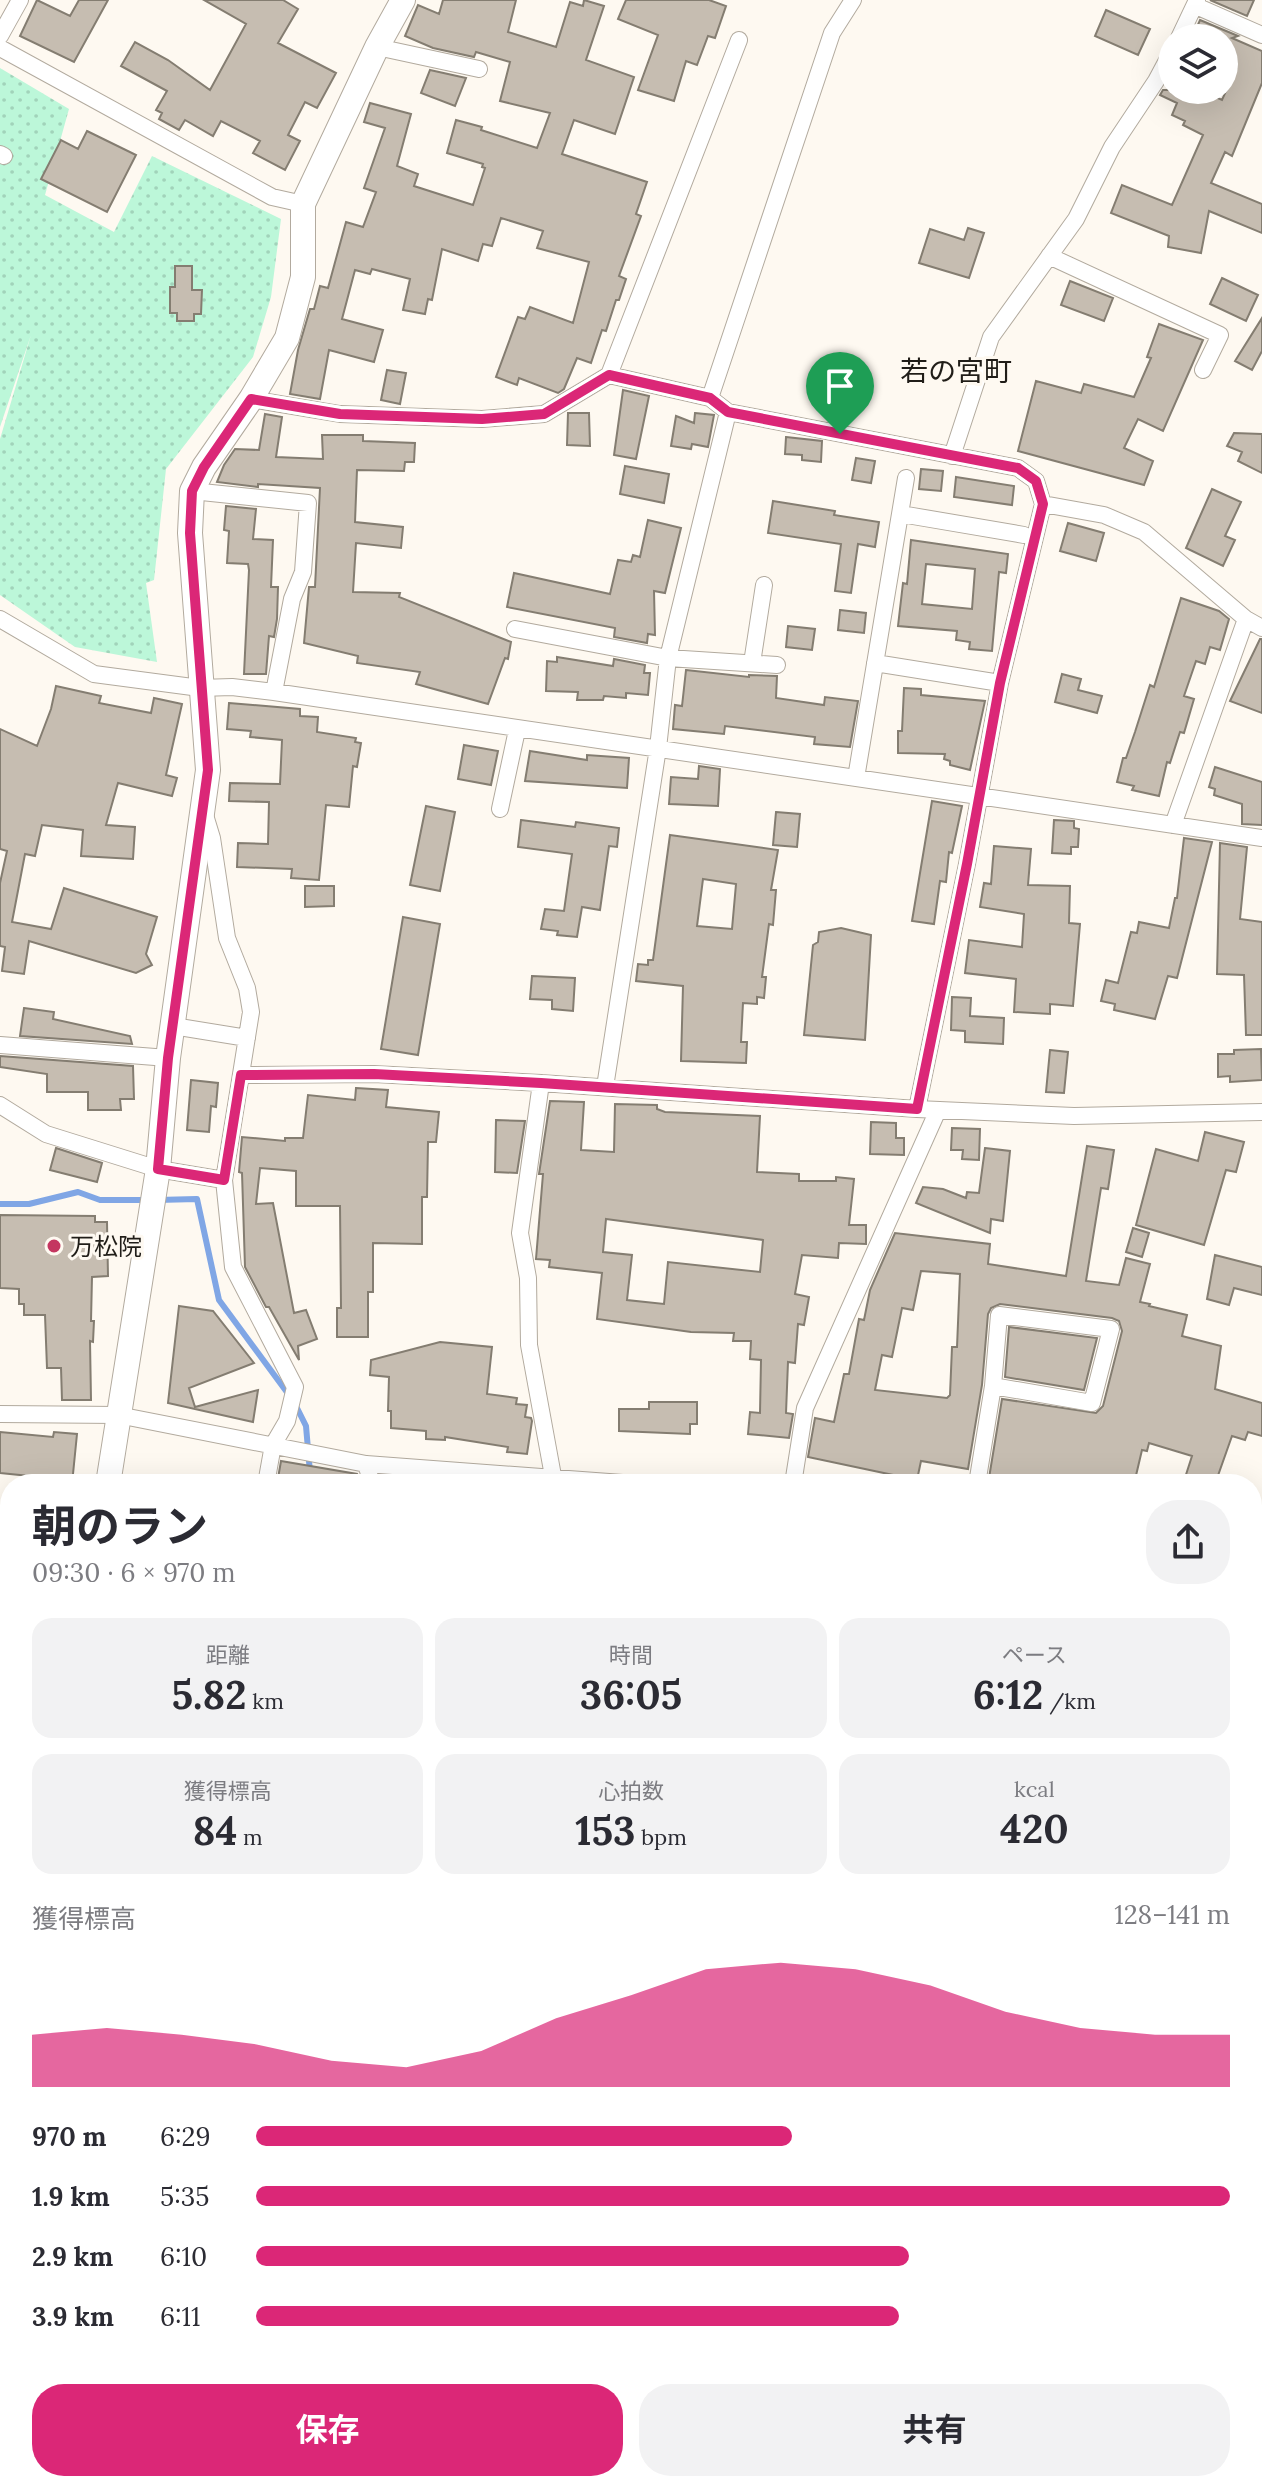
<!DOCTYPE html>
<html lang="ja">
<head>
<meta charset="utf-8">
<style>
  :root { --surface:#fff; --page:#f2f2f3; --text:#2b2b33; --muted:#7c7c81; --accent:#db2777 }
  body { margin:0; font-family:Lora,"Noto Sans JP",serif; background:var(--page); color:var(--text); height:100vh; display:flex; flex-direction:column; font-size:30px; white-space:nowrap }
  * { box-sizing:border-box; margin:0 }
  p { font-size:26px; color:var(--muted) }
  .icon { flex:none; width:44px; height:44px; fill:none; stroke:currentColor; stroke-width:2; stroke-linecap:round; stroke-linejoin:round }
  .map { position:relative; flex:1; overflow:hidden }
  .details { position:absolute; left:0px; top:1474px; width:1262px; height:1018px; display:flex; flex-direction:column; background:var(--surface); border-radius:32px 32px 0 0; box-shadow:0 8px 32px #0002 }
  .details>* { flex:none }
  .fabs { position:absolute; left:1158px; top:24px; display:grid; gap:16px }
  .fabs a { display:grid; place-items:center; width:80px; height:80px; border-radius:50%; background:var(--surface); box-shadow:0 8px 32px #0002; font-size:40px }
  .pin { position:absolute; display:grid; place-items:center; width:68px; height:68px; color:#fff; margin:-82px -34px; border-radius:50% 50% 50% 0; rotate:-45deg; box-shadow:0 0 8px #0007 }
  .pin .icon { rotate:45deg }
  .round { display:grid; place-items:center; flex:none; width:84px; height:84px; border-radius:32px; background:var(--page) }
  .head { display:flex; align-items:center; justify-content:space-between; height:136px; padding:0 32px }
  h1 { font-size:44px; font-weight:700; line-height:60px }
  .metrics { display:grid; grid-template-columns:repeat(3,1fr); gap:12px; height:136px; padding:8px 32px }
  .metrics div { display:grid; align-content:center; border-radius:20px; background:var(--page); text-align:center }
  .metrics b { font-size:40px; font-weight:700 }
  .metrics small { font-size:22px; font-weight:400 }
  .metrics p { font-size:22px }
  .chart { height:224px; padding:16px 32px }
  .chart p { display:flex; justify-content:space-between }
  .chart svg { width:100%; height:144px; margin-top:8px; fill:var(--accent); opacity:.7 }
  .action { display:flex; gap:16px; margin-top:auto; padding:16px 32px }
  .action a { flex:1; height:92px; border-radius:32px; background:var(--accent); color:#fff; font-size:32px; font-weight:700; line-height:92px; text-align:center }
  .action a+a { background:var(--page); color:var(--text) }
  ul { padding:0 32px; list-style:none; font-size:26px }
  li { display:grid; grid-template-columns:128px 96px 1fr; align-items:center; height:60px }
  li i { height:20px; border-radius:10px; background:var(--accent) }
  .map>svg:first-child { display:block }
  .park { fill:url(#park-dots) }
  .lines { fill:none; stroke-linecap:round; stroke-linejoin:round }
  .stream { stroke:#80a6e5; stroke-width:6 }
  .building { fill:#c6bdb1; stroke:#847d71; stroke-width:2; fill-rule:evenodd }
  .street-casing { stroke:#b2aa9e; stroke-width:18 }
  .secondary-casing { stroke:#b2aa9e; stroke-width:26 }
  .primary-casing { stroke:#b2aa9e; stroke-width:28 }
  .street { stroke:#fff; stroke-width:16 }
  .secondary { stroke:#fff; stroke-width:24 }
  .primary { stroke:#fff; stroke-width:26 }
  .route-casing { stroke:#fff; stroke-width:16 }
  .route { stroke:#db2777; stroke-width:10 }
  .poi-dot { fill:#c43660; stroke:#fef9f1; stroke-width:3 }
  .labels { text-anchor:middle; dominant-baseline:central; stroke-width:6; stroke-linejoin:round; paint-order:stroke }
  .poi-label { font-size:24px; fill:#201d18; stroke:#fef9f1; text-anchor:start }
  .quarter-label { font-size:28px; fill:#201d18; stroke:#fef9f1 }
</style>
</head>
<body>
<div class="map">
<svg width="1262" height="2491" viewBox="0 0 1262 2491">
  <defs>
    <pattern id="park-dots" width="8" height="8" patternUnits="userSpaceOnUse" patternTransform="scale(2)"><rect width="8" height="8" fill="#bcf7d9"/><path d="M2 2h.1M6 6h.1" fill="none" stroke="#a1d3ba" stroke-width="1.8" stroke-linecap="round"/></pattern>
  </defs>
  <rect width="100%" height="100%" fill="#fef9f1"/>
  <path class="park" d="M0,68L69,109L45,195L114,232L152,156L281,219L271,297L253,357L166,469L154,580L146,583L157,662L75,647L0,595V439L31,335L0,427Z"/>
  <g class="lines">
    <path class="stream" d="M157,1200L197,1199L219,1300L289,1395
      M0,1204H29L78,1192L100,1200H146
      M295,1404L306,1426L311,1484"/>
  </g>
  <path class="building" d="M37,0L70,16L79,0H108L74,62L20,36Z
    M204,0H283L298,9L278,43L336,73L317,108L305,102L288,135L300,141L285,170L253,153L260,141L221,121L213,136L185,120L179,130L159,119L162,113L156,110L167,91L121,66L135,42L168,60L210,90L246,24Z
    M443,0H516L508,32L556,47L570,2L583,6L584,0L604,6L586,60L634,77L615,134L574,120L562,154L647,182L636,214L641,216L619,276L626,279L619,300H616L606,331L602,330L591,363L577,358L564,389L558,393L519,378L517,385L496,377L518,317L525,319L530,307L573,323L589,262L537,248L543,231L501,218L492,246L483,244L478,261L442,249L432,300L428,299L425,314L403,310L410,279L372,269L370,274L355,270L342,319L383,330L374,362L329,350L320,399L290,394L298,350L310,309H314L320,286L328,288L346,222L363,227L376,192L364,188L385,128L364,122L370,103L411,114L397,166L418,174L414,186L473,205L485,168L482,167L483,164L447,153L456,120L482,127L481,130L537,148L550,113L500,101L510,62L476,52L474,57L433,48L405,36L418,5L439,14Z
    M626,0H709L726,6L715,38L708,36L697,65L686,61L674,101L638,90L658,35L618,19Z
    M1210,0H1254L1247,16Z
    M1106,10L1150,29L1138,55L1095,36Z
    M1200,20L1238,36L1232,38L1262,51V83L1232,156L1225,152L1211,183L1262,204V233L1209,211L1201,253L1168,247L1169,236L1111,213L1122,185L1172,205L1203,135L1183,125L1185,121L1172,115L1177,103L1160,95L1163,90H1200L1222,100L1236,69L1224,64V38H1192Z
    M430,70L466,78L455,106L421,93Z
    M87,131L136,155L107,212L41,179L61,140L78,149Z
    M968,228L984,233L969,278L919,263L930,229L964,240Z
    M175,266H192V290H202L201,314H194V321H177V313H170V287H175Z
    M1222,278L1258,295L1246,321L1210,304Z
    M1070,281L1113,298L1104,321L1061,305Z
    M1262,318V351L1252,370L1235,361Z
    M1159,324L1203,340L1163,431L1138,419L1124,448L1153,461L1144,485L1018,451L1036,381L1081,393L1084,384L1134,397L1151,358L1147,357Z
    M387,370L406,373L400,404L381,400Z
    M623,390L649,396L636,459L614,455Z
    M568,413H589L590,446L567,445Z
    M695,413L714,415L708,447L692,444L691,449L671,446L676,416L694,423Z
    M265,414L282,417L276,457L323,459L322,435H363V441L415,443L414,462H405L404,471L357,470L355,522L403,527L401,548L356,543L353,592L400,593L399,597L511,642L508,659L505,658L488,704L416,684L420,672L357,663L358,656L304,643L309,587H315L320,488L258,484V487L217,482L224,465L235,449L259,450Z
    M1234,433L1262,434V473L1238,461L1242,452L1227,446Z
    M786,437L822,441L821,462L802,460V455L785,454Z
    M856,458L875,461L871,483L852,480Z
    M625,466L669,474L664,503L620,494Z
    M921,469L943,471L941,491L919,489Z
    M956,477L1014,486L1012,505L954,497Z
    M1212,489L1241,502L1225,536L1235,540L1223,566L1186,548Z
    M773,501L835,511L834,515L879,522L875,547L858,544L851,593L835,591L841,544L768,533Z
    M226,506L256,509L253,539L273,540L271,587H278L277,619L274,637L269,636L266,674H244L249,570L248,564L227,563L229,531L224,530Z
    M648,520L681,528L665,593L654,591L655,635L648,634L647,643L614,637L615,628L507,607L514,573L610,594L618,560L631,562L633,555L640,557Z
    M1068,523L1104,533L1096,561L1060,551Z
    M911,540L1008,554L1006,573L999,572L992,651L969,649L970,642L956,640L957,631L898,626L903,583L907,584ZM926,564L975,569L972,609L922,604Z
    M1181,598L1219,611L1229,619L1220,650L1210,647L1205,664L1196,661L1184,696L1194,699L1184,733L1180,732L1170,763L1167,762L1159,796L1132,790L1134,786L1117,782L1123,758H1126L1135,732L1150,685L1154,687Z
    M840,610L866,613L864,633L838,630Z
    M788,626L815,629L812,650L786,647Z
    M1260,639H1262V713L1230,701Z
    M557,657L613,666L614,659L645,665L644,673H650L648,695L626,693V698L604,696L603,700H577L578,692L546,691L547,661L557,662Z
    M686,670L749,677V675L777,676L776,698L824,705L825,697L858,701L850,747L814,744L815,737L725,726L724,734L673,729L675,705L682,706Z
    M1062,674L1081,679L1078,690L1102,696L1097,713L1055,702Z
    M56,686L101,696L99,703L151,713L154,698L182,704L166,775L177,778L172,796L118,783L106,825L135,827L133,859L81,856L83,830L42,825L35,856L25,854L12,922L51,929L64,888L157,917L146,954L152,965L136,973L29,941L24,974L2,971L5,947L0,946V883L7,851L0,849V729L37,746L51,709Z
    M904,688L921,689V695L985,701L970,770L950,765V761L944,759L945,754L898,753V731H902Z
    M229,703L300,709V716L318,717L317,732L356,738L355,742L361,743L357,767L353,766L349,807L326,805L319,880L291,878L292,869L237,867L238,843L268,844L269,802L229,801L230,783L280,784L282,740L250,737L251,731L227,729Z
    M464,745L498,751L491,785L458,779Z
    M530,751L587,760V755L629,758L627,788L525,781Z
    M699,766L720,769L718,806L669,804L671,777L698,779Z
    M1215,767L1262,782V825L1242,824V804L1214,795L1215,789L1209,787Z
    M932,801L962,806L952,853L949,852L946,882L940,881L934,924L912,921Z
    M426,806L455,812L440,891L410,885Z
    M776,812L800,814L797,847L773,845Z
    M521,820L575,827L576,822L619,828L617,847L609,846L600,910L582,907L577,937L557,935L558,931L541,929L545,909L564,911L572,854L518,847Z
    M1054,820L1074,821V828L1079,829L1078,847H1071V854L1052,853Z
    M670,835L778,850L771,890H776L773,925L769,924L762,977H766L764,998L757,997V1004L743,1003L741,1042H747L746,1063L681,1061L683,986L636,981L638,964L648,965V960H653ZM703,879L736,884L732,929L697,926Z
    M1184,838L1212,842L1177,978L1168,976L1155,1019L1114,1010L1115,1004L1101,1001L1106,980L1118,983L1131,932L1137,933L1139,922L1169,928L1175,898H1177Z
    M1220,843L1247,847L1240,919L1262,922V1035H1246L1244,975L1217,974Z
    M994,846L1031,849L1028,885L1070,886L1069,923L1080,924L1073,1006L1050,1004V1014L1014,1012L1016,979L965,973L969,940L1022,947L1024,914L980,907L984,883L991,884Z
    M305,886H334V906L305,907Z
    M403,917L440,924L418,1055L381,1049Z
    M841,928L871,935L865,1040L804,1035L813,945L818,942L819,932Z
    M532,976L575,978L573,1011L552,1009V1000L530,999Z
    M952,997L971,998L970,1016L1004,1018L1003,1044L965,1042V1031L951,1030Z
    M24,1008L54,1012L53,1019L130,1036L132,1044L20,1036Z
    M1261,1049L1262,1080L1230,1082V1076L1218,1077V1054H1234V1050Z
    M1050,1050L1068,1052L1064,1093L1046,1092Z
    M0,1056L133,1066L134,1099H120L121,1110H88V1092H47V1074L0,1067Z
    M191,1080L218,1083L216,1107L211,1106L209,1132L187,1130Z
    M356,1088L388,1090L386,1107L439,1112L436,1142H428L427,1197H422V1244L373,1243V1292H368V1337H337V1308H341L340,1206H296V1171L260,1168L256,1204L273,1203L294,1313L306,1310L317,1339L298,1346L299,1360L269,1307H266L245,1267L242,1173L239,1172L242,1137L285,1141V1138H303L308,1095L355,1100Z
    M550,1101L584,1102L581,1150L614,1152L615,1104L657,1105V1109L665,1112L760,1116L757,1172L799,1174V1181H836V1177L854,1179L849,1225H866V1244L839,1243L838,1258L802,1255L795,1294L809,1297L804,1325L798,1324L795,1363L788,1362L786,1413L793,1414L789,1438L748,1434L750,1412L760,1413L761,1360L750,1359L751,1341H733L734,1333L691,1332L597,1319L602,1273L549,1267L550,1260L536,1259L543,1174H539ZM606,1219L763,1240L760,1272L668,1262L664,1304L627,1300L632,1255L603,1252Z
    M496,1120L525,1121L517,1173L495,1172Z
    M871,1122L896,1123V1138H904V1155L870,1154Z
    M952,1128L980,1129L979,1160L962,1159L963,1150H951Z
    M1205,1132L1244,1142L1236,1172L1226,1170L1204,1245L1136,1225L1156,1149L1198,1161Z
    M1087,1146L1114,1150L1108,1189L1101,1188L1086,1281L1119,1285L1126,1258L1150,1264L1140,1302L1150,1304L1149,1306L1187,1315L1182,1336L1221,1346L1215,1389L1262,1403V1436L1248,1432L1245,1440L1232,1436L1215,1484H1183L1192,1456L1149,1443L1147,1451L1142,1450L1134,1484H988L1002,1399L1096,1413L1103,1406L1122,1331L1119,1321L1112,1318L1000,1304L991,1308L988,1314L982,1385L968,1469L921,1461L917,1480L808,1457L815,1418L834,1422L844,1374H849L859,1319L864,1320L870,1290L895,1233L990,1244L988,1264L1066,1276ZM921,1271L960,1274L957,1347H952L950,1395L947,1398L875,1390L882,1355L892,1357L902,1308L913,1310Z
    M56,1148L102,1163L97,1182L50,1170Z
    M985,1148L1010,1151L1003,1221L991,1219L990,1233L916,1203L923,1187L943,1189L966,1198L967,1192L979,1193Z
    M0,1215L95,1216V1222H107L108,1276L92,1277L91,1321H94L93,1342L90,1341L91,1400H62L61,1368H47L45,1315H24V1304H19V1289L0,1288Z
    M1133,1228L1149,1233L1142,1257L1126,1252Z
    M1215,1255L1262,1267V1295L1234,1288L1229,1305L1207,1299Z
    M179,1306L213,1311L254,1363L189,1388L195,1407L258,1390L253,1422L168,1403Z
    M1009,1327L1097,1338L1084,1390L1005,1377Z
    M440,1342L492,1347L487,1394L517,1398L516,1404L527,1405L525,1417L531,1418L532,1421L527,1454L507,1452L508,1447L445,1437V1440L426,1439V1431L391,1428V1411H388L389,1377L370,1375L371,1360Z
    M649,1402H697V1424H690V1434L619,1431V1409H649Z
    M0,1432L53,1437L54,1432L77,1434L72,1484H48L49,1478L0,1473Z
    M281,1461L357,1474L361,1484H277Z"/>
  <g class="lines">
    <defs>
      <path id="street" d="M1196,6L1262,35
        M0,36L20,0
        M1179,38L1197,0
        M377,47L479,69
        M0,48L272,197L303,204
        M0,154L4,156
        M1049,256L1220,335L1203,370
        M609,375L739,40
        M710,398L832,33L853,0
        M251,399L340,414L482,419L544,414L609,375L710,398L728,412L1018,468L1036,481L1043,504L1000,683L967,864L917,1109
        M952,456L991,337L1076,219L1112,147L1156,81L1172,51
        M192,491L308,503L303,572L292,599L274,692
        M1043,504L1104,515L1144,532L1246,619L1262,628
        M901,514L1024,535
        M0,619L94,674L200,688L232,687L274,692L1262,838
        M515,629L668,658L777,665
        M752,663L764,585
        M875,663L1000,683
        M856,778L906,478
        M500,809L517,730
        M205,815L212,838L227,938L247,988L251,1012L224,1180L233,1267L295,1387L287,1421L273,1445L266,1484
        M1173,825L1246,619
        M173,1026L247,1038
        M0,1045L168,1058
        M241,1075L374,1074L541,1083L917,1109L1074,1116L1262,1112
        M541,1083L520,1233L528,1278L529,1345L553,1476
        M605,1087L658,748L668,658L728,412
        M0,1105L46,1134L158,1169L224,1180
        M0,1414L118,1415L366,1464L636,1484
        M366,1464L372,1484
        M793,1484L805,1408L938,1110
        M977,1484L993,1386L999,1315L1111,1329L1092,1403L993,1386
        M1252,1620L1262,1621
        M0,1686L10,1688
        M0,1876L10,1878
        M1252,2061L1262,2063
        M0,2413L10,2416
        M222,2482L252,2491
        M199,2491L200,2482
        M425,2491L426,2482
        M707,2491L708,2482
        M1188,2491L1189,2482"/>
      <path id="secondary" d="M108,1484L158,1169L168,1058L208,770L190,533L192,491L204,467L251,399L287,338L303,277V204L377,47L403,0
        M1252,1568L1262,1533
        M958,2491L959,2482"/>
      <path id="primary" d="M0,2148L10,2150
        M0,2295L10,2205
        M1252,2332L1262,2333"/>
    </defs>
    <use href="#street" class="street-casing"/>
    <use href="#secondary" class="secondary-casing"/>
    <use href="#primary" class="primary-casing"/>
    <use href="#street" class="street"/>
    <use href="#secondary" class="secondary"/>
    <use href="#primary" class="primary"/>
  </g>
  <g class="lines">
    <defs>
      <path id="route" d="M609,375L710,398L728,412L1018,468L1036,481L1043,504L1000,683L967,864L917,1109L541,1083L374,1074L241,1075L224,1180L158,1169L168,1058L208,770L190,533L192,491L204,467L251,399L340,414L482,419L544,414Z"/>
    </defs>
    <use href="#route" class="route-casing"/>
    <use href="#route" class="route"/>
  </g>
  <circle class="poi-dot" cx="54" cy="1246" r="8"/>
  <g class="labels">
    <g class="poi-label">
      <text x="70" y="1246">万松院</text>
    </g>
    <g class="quarter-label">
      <text x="956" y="371">若の宮町</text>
    </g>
  </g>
</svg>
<div class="fabs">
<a><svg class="icon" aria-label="layers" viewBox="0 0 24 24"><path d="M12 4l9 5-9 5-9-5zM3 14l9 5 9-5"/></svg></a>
</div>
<div class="pin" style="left:840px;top:434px;background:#1e9e55"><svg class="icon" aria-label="arrive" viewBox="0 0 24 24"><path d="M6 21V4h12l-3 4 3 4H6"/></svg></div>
<section class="details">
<div class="head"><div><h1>朝のラン</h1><p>09:30 · 6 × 970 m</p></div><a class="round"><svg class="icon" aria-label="share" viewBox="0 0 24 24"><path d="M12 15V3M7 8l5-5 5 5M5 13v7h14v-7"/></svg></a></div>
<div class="metrics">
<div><p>距離</p><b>5.82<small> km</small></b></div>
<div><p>時間</p><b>36:05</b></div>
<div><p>ペース</p><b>6:12<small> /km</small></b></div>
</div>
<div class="metrics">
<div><p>獲得標高</p><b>84<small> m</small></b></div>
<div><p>心拍数</p><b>153<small> bpm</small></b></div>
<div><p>kcal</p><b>420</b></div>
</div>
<div class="chart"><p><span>獲得標高</span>128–141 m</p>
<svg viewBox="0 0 160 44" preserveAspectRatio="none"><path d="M0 44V28L10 26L20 28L30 31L40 36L50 38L60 33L70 23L80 16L90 8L100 6L110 8L120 13L130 21L140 26L150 28L160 28V44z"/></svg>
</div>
<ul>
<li><b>970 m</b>6:29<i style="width:55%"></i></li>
<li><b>1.9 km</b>5:35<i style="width:100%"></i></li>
<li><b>2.9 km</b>6:10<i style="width:67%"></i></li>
<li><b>3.9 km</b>6:11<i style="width:66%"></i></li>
</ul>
<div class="action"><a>保存</a><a>共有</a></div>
</section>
</div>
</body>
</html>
